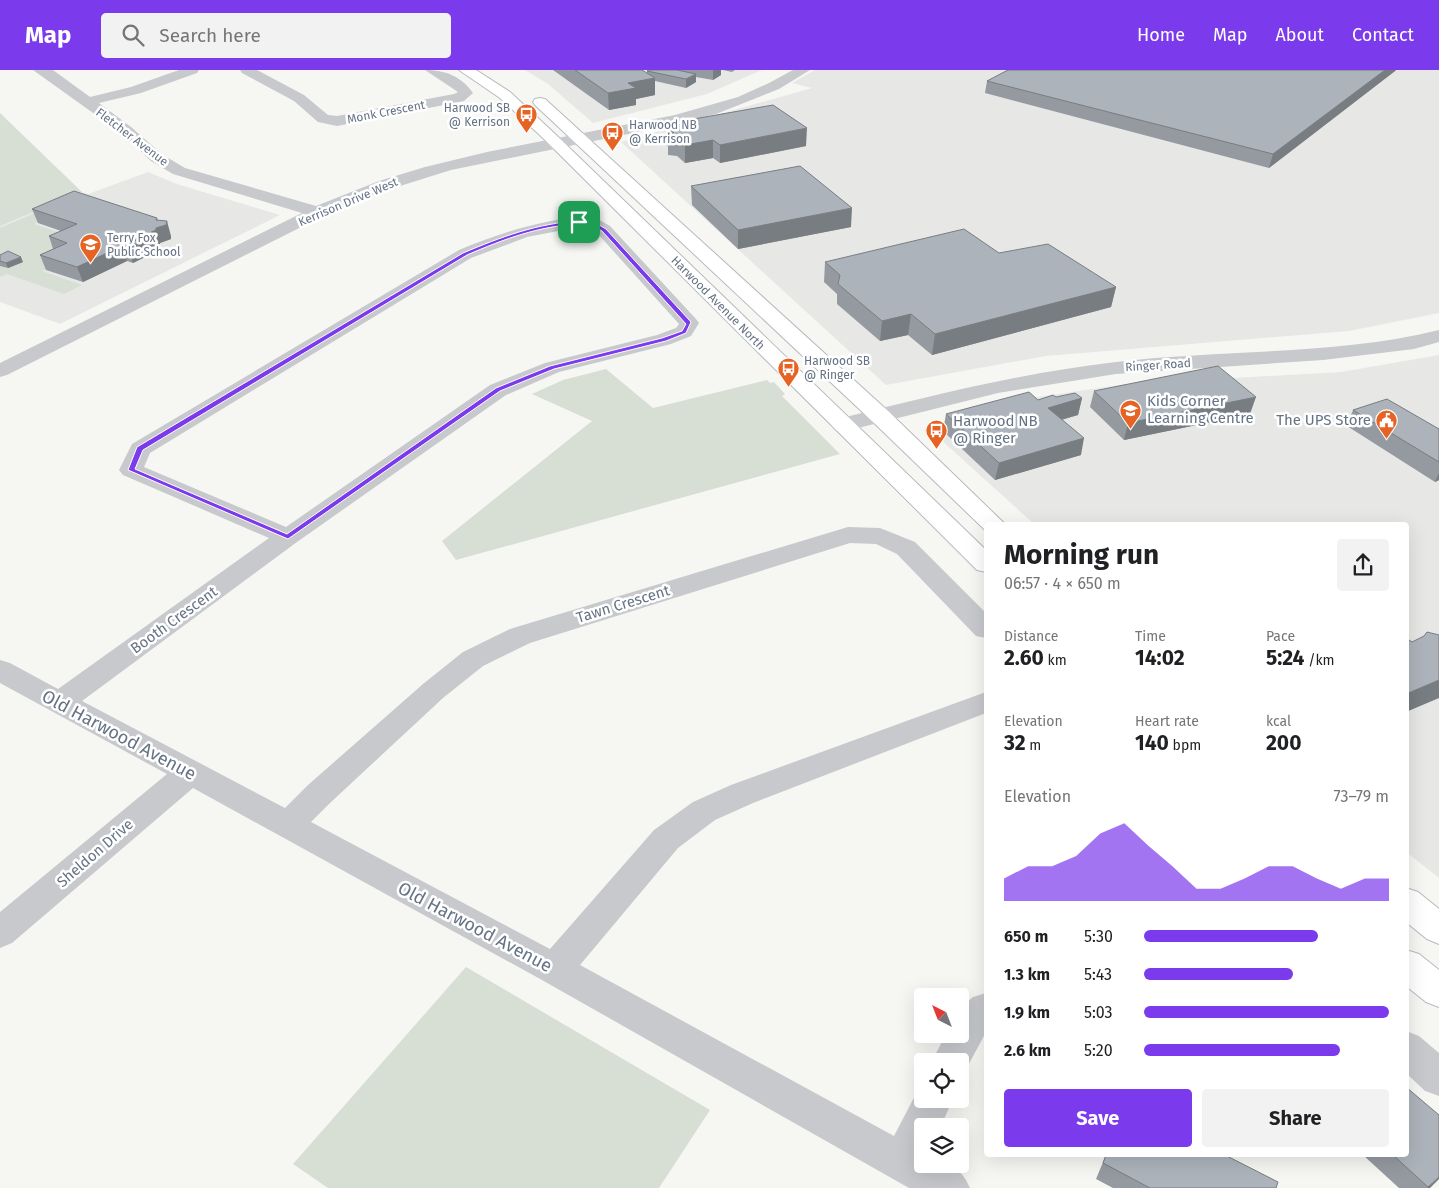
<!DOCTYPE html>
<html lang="en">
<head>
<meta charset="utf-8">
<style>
  :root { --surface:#fff; --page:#f2f2f2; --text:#202124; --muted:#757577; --accent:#7c3aed }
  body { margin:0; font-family:"Fira Sans",sans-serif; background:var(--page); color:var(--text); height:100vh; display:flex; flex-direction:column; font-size:19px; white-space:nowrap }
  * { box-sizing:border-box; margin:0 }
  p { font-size:16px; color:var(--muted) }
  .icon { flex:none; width:28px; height:28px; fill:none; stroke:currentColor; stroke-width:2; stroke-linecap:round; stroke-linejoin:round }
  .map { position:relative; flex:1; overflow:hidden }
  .details { position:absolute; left:984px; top:452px; width:425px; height:635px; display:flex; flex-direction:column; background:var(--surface); border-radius:5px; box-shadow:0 5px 20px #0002 }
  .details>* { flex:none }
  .needle { width:32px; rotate:318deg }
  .tools { position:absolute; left:914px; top:918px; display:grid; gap:10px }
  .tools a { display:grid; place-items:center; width:55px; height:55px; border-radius:5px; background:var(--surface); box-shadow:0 5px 20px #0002; font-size:25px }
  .pin { position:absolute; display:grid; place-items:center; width:42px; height:42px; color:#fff; margin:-21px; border-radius:10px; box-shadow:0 2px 8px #0006 }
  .round { display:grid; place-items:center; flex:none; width:52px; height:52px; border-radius:5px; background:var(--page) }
  .summary { display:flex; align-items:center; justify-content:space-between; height:85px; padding:0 20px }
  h1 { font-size:28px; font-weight:700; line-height:38px }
  .stats { display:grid; grid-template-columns:repeat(3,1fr); gap:8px; height:85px; padding:5px 20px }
  .stats div { display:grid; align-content:center }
  .stats b { font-size:21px; font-weight:700 }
  .stats small { font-size:14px; font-weight:400 }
  .stats p { font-size:14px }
  .chart { height:140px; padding:10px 20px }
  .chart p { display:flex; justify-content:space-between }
  .chart svg { width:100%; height:90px; margin-top:5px; fill:var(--accent); opacity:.7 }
  .primary-button { display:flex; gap:10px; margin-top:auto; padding:10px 20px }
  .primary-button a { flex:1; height:58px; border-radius:5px; background:var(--accent); color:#fff; font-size:20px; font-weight:700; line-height:58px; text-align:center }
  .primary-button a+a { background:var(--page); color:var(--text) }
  ul { padding:0 20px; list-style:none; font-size:16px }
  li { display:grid; grid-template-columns:80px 60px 1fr; align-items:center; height:38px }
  li i { height:12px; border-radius:6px; background:var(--accent) }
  header { display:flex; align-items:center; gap:30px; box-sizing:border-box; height:70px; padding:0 25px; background:var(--accent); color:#fff }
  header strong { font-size:24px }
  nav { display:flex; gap:28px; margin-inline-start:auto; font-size:18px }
  .search { width:350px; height:45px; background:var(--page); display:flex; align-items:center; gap:12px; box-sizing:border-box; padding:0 18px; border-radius:5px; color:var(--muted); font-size:19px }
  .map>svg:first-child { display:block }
  .built { fill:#e7e8e6 }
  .green { fill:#d7ded4 }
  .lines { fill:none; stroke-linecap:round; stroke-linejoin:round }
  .major-casing { stroke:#b7babf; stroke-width:2 }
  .minor { fill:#c7c9cd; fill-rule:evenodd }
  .major { fill:#fff; fill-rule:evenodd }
  .wall { fill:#949aa0 }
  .shaded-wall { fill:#787d82 }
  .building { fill:#acb3ba; stroke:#787d82 }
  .route { fill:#7c3aed; stroke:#fff; fill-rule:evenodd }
  .labels { text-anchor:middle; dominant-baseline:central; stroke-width:5; stroke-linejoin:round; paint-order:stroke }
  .far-poi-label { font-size:12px; fill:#657385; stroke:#fff; text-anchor:start }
  .far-street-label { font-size:12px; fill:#657385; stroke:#fff }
  .poi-label { font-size:15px; fill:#657385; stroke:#fff; text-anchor:start }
  .street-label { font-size:15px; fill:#657385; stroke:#fff }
  .near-street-label { font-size:18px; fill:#657385; stroke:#fff }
</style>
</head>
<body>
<header>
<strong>Map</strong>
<div class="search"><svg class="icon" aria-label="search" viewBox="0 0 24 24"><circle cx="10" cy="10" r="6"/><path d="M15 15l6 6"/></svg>Search here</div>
<nav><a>Home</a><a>Map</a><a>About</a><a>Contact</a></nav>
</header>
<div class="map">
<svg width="1439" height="1118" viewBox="0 0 1439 1118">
  <rect width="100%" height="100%" fill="#f6f7f3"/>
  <path class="built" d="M525,0H762L707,24L593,53L548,14Z
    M815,0H1439V243L1349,261L1046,286L886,315L621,72L812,18L792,13Z
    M148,102L177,114L280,145L60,254L0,232V156L82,122L88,124Z
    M1439,285V808L1406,782V455H1035L930,360L949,348L1031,328L1126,314L1341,302Z"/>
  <path class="green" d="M0,43L82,122L0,156Z
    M71,128L85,132L34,154L79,169L68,189L42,201L82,215L64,224L7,204L0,207V158Z
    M606,299L653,338L767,310L770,313L774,312L785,324L782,326L840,384L456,490L442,471L592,351L532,324L563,310Z
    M466,897L710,1040L659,1118H328L293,1094Z"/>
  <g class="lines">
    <defs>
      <path id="major" d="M459,0H476L510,22L554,63L986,480V502L977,500L544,69L500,28Z
        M540,28L545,29L888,341L1006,455H986L985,460L872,351L535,35L533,32L535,29Z
        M1406,818L1418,822L1439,839V874L1427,869L1406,852Z
        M1406,880L1419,884L1439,900V937L1426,932L1406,916Z"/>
    </defs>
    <use href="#major" class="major-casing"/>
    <path class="minor" d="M33,0H53L90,27L131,17L179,0H199L197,3L141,23L99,33L131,57L163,85L185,98L316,136L379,111L425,97L487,82L675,45L738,27L769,13L793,0H810L779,19L716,44L643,61L451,100L381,122L323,146L7,305L0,307V293L302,143L173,104L151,91L121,63Z
      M240,0H257L304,25L328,45L337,46L454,24L458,22L425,0C445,0 461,6 473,23L464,31L459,32L337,56L318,52L294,31L242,3Z
      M579,147L598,149L610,156L696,249L699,253L691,266L671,274L559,302L506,325L297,472L82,631L285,738L308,715L423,614L463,582L510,559L848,457L880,458L915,472L986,543V568L976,566L897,484L876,474L850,473L530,573L483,596L443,628L330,733L311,752L550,879L654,760L693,732L731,715L986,622V643L753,733L715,750L678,778L580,895L894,1066L920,1016L922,1015V1029H953L941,1056H922V1094C947,1094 959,1093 970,1118H909L542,910L193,718L12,873L0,878V842L167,704L0,613V590L10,593L58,619L269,468L123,405L119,400L132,374L459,180C498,164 537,151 579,147ZM579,157L588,158L598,164L679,254L676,258L657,265L545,293L490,315L286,457L144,397L150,383L471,188L527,167Z
      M1439,260V272L1414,279L1323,290L1116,304L998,323L842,362L834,360L831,355L834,350C927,327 1020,303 1116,292C1223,279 1333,286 1439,260Z
      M986,923V962L964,1003L960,1005V991H932L946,964H960L961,937L973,927Z
      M1406,961L1419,966L1439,983V1026L1425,1021L1406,1003Z"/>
    <use href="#major" class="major"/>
  </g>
  <path class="wall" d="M553,0H642L647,4V1L649,0H721V5L713,10L696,7V12L686,18L655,11V25L636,29V35L609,40Z
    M723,0H735L732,2Z
    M1007,0H1396L1395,1L1269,98L985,23L987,11L1006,1Z
    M688,50L806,76L720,93L713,88L685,93L677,86L668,85V76L666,75V57L688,53Z
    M691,116L851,157L738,179L692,135Z
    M32,139L158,151L171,166V169L160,173V175L144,183L145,187L133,193L127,191L83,212L46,200L40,185L53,179L49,166L61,161L38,153Z
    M999,183L1116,217L1111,237L932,285L908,265L880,271L837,234V224L824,212L825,192Z
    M0,185L23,192L8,198L0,196Z
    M1094,321L1250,344L1124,370L1090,337Z
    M1056,327L1082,328L1078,345L1062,350L1081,385L995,410L943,361L946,344L1038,330Z
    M1353,340L1439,359V410L1435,412L1347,356Z
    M1106,1085H1225L1276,1118H1113L1096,1109Z
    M1363,1085H1406L1430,1118H1399Z"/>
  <path class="shaded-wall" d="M713,0H721V5L713,10Z
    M1385,0H1396L1395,1L1269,98L1273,84Z
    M696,4V12L686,18V9Z
    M655,8V25L636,29V35L609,40L608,23L628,13Z
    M807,58L806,76L720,93V75Z
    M713,70V88L685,93V75Z
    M852,138L851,157L738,179V160Z
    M157,148L160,156L167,151L171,166V169L160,173V175L144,183L145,187L133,193L128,178L134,170L156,150Z
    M122,176L127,191L83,212L77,197Z
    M21,187L23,192L8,198L6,193Z
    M1116,217L1111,237L932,285L935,264Z
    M911,244L908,265L880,271L882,251Z
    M1256,327L1250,344L1124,370L1128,353Z
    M1082,328L1078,345L1044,354L1048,338Z
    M1084,368L1081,385L995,410L999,393Z
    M1439,403V410L1435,412Z
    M1439,610V628L1406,642V624Z
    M1439,1107V1109L1430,1118H1427Z"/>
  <path class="building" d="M575,0H642L655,8L628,13L636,18L608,23Z
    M649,0H677L696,4L686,9L647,1Z
    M1008,0H1385L1273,84L987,11Z
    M773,35L807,58L720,75L713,70L685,75L676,68L668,67L674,63L666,57L692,53L688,50Z
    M800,96L852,138L738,160L691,116Z
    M74,121L157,148L156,150L167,151L166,155L156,158V160L134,170L140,172L128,178L122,176L77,197L40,185L67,173L49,166L77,154L32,139Z
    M964,159L999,183L1048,174L1116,217L935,264L911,244L882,251L838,214L840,205L825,192Z
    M8,181L21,187L6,193L0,191V185Z
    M1218,296L1256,327L1128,353L1094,321Z
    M1029,322L1038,330L1053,325L1056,327L1075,323L1082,328L1048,338L1084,368L999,393L946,344Z
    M1387,329L1439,359V392L1353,340Z
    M1427,562L1439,565V610L1406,624V568L1412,572L1424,566Z
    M1406,1017L1439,1045V1107L1428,1117L1393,1085H1406Z
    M1106,1085H1225L1278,1112L1276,1118H1150L1103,1093Z"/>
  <path class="route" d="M579,151L594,152L606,159L691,252L686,263L666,271L554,299L500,321L288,469L128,400L137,377L463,183C501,167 538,153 579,151ZM579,154L591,155L602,161L686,254L682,261L662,268L550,296L496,318L287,464L135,399L143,380L467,185C504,169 539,156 579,154Z"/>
  <defs>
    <symbol id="bus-pin" viewBox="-11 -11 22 30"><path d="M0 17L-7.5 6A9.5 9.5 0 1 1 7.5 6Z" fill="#e76323" stroke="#fff"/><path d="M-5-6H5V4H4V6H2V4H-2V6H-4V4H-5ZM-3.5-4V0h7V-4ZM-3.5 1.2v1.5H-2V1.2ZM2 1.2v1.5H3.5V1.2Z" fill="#fff"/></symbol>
    <symbol id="school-pin" viewBox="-11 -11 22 30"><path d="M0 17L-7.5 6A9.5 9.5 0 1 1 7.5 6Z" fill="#e76323" stroke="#fff"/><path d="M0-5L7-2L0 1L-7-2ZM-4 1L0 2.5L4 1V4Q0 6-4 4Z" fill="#fff"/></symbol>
    <symbol id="civic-pin" viewBox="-11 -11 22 30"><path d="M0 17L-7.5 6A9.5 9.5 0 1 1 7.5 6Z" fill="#e76323" stroke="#fff"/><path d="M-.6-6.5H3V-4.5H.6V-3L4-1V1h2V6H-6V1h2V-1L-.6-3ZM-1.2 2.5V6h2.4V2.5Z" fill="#fff"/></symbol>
  </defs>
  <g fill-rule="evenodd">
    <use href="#bus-pin" x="514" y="32" width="25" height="34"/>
    <use href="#bus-pin" x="600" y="50" width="25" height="34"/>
    <use href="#school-pin" x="78" y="162" width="25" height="34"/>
    <use href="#bus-pin" x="776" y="286" width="25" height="34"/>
    <use href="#school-pin" x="1118" y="328" width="25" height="34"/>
    <use href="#civic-pin" x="1374" y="338" width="25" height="34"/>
    <use href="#bus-pin" x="924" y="348" width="25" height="34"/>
  </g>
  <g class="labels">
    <g class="far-poi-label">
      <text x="510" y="38" text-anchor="end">Harwood SB<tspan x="510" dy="14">@ Kerrison</tspan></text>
      <text x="629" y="55">Harwood NB<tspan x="629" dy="14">@ Kerrison</tspan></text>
      <text x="107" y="168">Terry Fox<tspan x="107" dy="14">Public School</tspan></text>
      <text x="804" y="291">Harwood SB<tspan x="804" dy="14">@ Ringer</tspan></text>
    </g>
    <g class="far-street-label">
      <text transform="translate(386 42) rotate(-11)">Monk Crescent</text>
      <text transform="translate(132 67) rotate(37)">Fletcher Avenue</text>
      <text transform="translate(348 132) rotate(-23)">Kerrison Drive West</text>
      <text transform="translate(718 233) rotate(45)">Harwood Avenue North</text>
      <text transform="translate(1158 295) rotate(-4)">Ringer Road</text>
    </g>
    <g class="poi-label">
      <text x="1147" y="331">Kids Corner<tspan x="1147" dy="17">Learning Centre</tspan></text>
      <text x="1371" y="350" text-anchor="end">The UPS Store</text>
      <text x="953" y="351">Harwood NB<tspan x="953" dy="17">@ Ringer</tspan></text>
    </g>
    <g class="street-label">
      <text transform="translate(623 534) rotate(-17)">Tawn Crescent</text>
      <text transform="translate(174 550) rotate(-36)">Booth Crescent</text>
      <text transform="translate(95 783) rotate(-41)">Sheldon Drive</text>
    </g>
    <g class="near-street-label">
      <text transform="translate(119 665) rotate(28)">Old Harwood Avenue</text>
      <text transform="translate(475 857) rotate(28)">Old Harwood Avenue</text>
    </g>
  </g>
</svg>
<div class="tools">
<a><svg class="needle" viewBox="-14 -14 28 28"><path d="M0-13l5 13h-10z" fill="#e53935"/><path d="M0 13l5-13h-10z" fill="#757577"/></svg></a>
<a><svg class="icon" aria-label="locate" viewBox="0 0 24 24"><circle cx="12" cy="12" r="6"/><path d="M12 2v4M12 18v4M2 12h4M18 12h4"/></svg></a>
<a><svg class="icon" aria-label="layers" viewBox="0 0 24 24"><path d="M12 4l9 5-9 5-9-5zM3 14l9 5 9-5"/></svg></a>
</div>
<div class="pin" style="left:579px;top:152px;background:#1e9e55"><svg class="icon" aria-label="arrive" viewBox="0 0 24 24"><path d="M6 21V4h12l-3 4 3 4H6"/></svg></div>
<section class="details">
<div class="summary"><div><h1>Morning run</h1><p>06:57 · 4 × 650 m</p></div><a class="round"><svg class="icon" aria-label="share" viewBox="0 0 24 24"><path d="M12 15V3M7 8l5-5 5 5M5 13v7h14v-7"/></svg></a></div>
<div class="stats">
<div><p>Distance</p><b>2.60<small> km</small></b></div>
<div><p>Time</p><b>14:02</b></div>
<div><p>Pace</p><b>5:24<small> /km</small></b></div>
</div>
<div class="stats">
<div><p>Elevation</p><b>32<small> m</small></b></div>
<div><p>Heart rate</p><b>140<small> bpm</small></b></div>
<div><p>kcal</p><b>200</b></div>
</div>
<div class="chart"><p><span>Elevation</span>73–79 m</p>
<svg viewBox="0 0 160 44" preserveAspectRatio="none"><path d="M0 44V33L10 27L20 27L30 22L40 11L50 6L60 17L70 27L80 38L90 38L100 33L110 27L120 27L130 33L140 38L150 33L160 33V44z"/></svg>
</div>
<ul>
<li><b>650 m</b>5:30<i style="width:71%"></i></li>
<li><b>1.3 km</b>5:43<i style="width:61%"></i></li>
<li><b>1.9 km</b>5:03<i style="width:100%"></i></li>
<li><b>2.6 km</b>5:20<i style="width:80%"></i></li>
</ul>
<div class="primary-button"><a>Save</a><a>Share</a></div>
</section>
</div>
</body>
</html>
